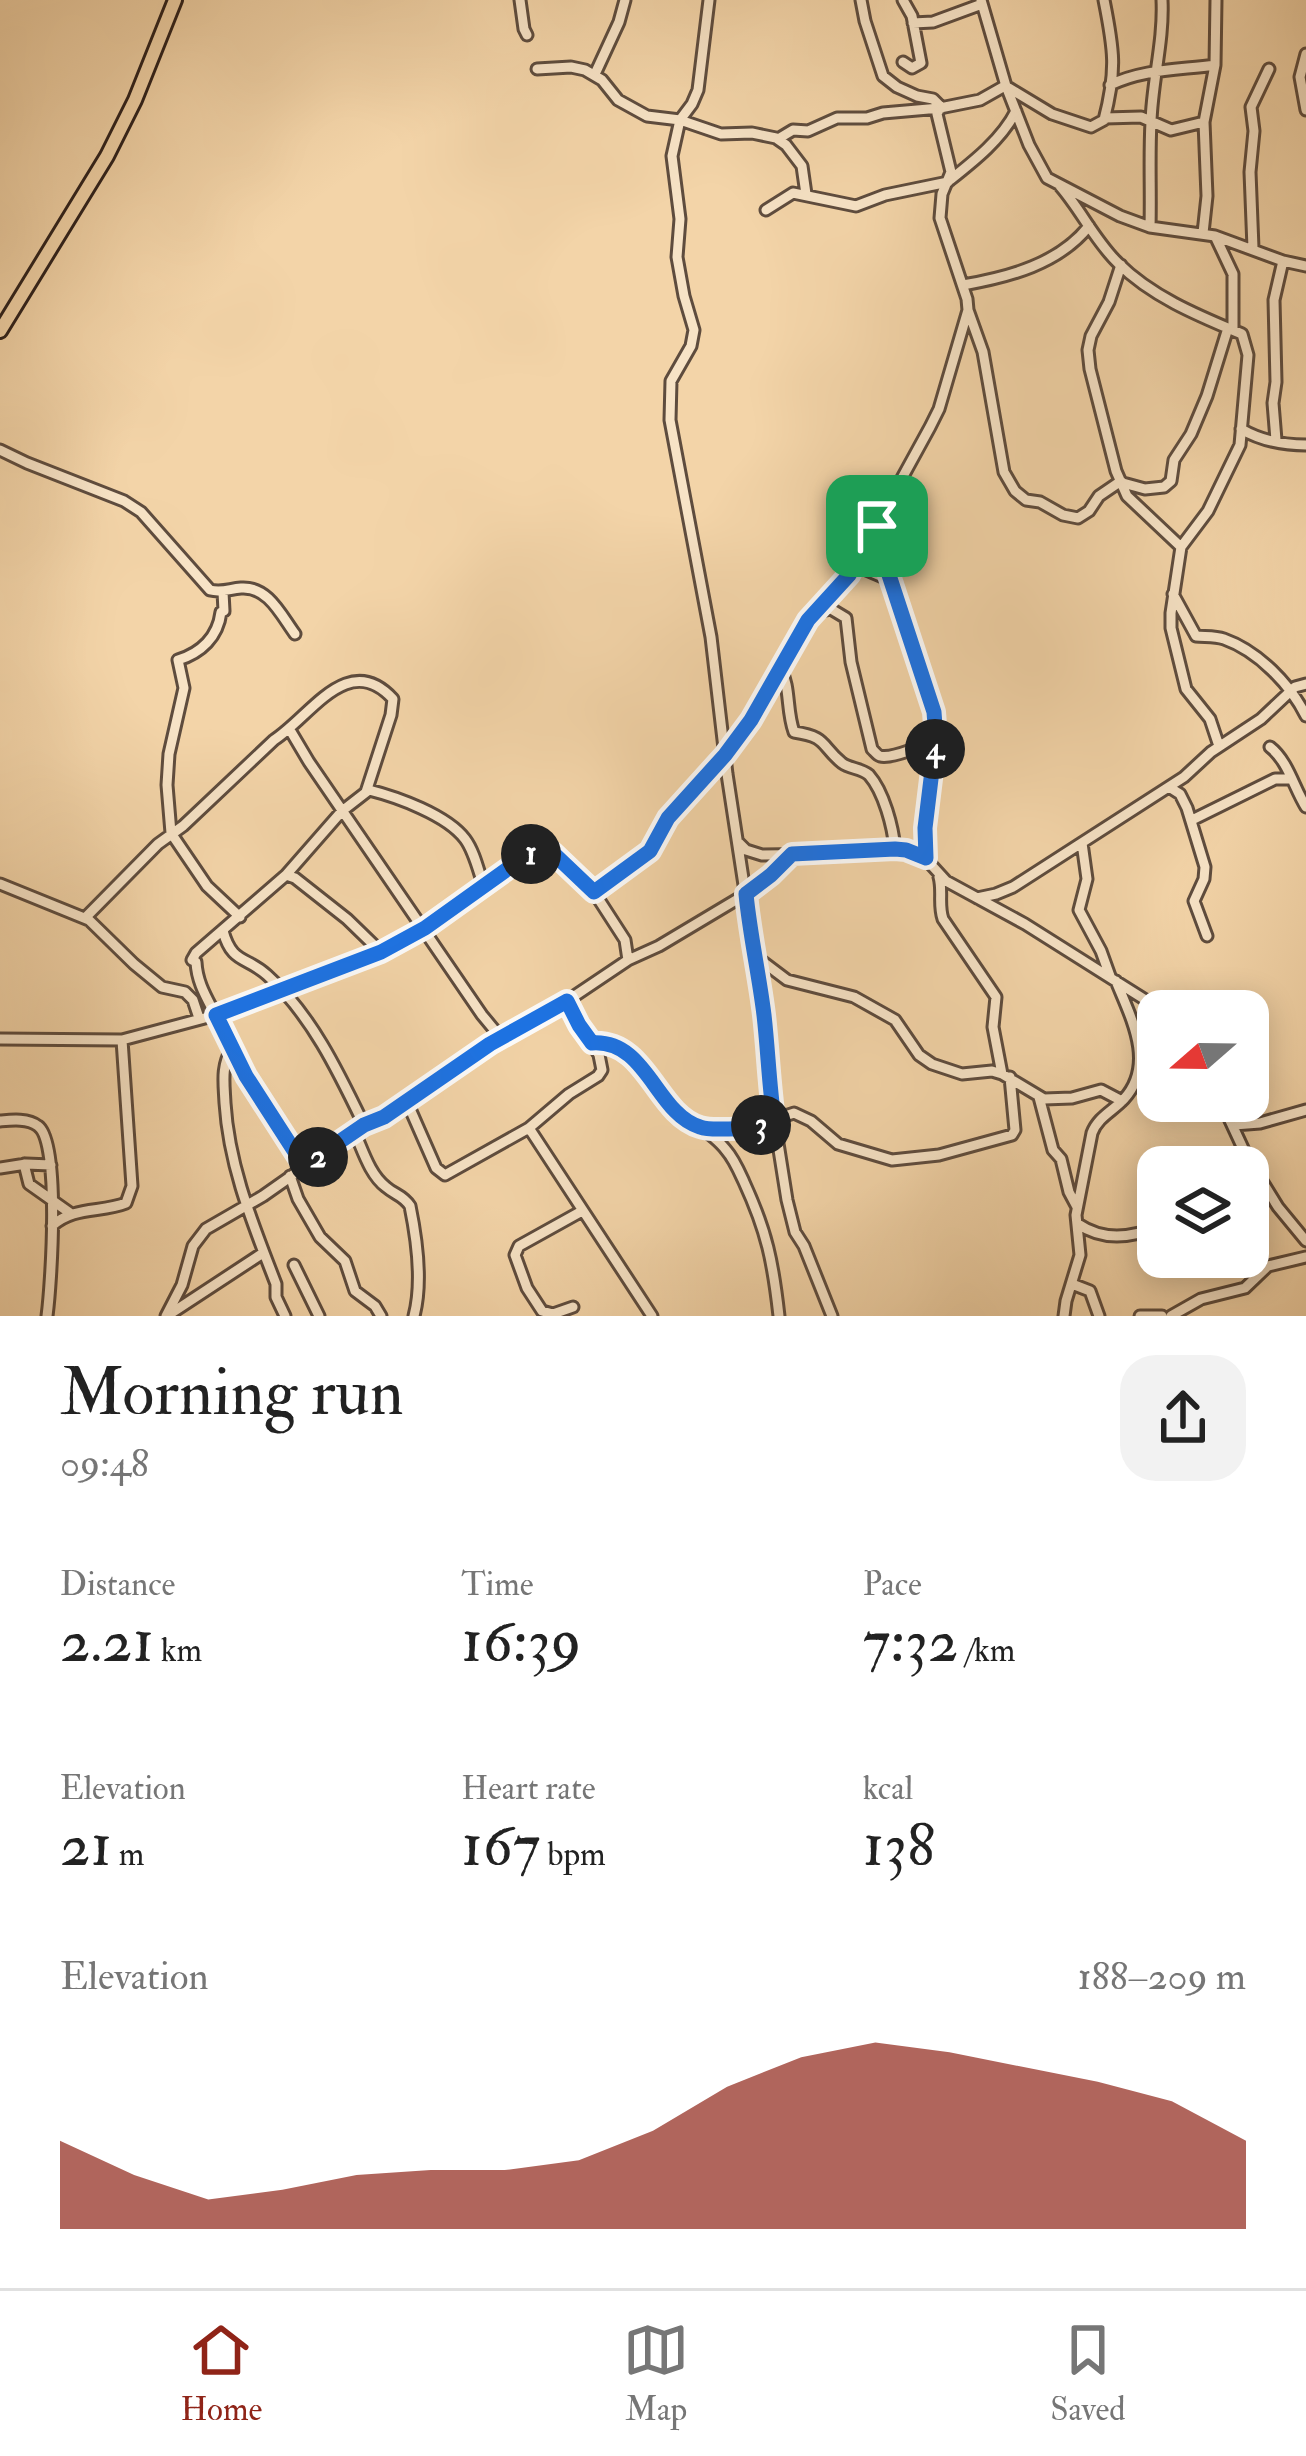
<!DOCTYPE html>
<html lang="en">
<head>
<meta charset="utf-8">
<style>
  :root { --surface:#fff; --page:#f2f2f2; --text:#222; --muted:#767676; --line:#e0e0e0; --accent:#8f2418 }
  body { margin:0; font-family:"IM FELL Double Pica",serif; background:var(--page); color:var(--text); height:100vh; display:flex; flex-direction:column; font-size:45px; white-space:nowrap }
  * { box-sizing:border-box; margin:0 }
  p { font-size:39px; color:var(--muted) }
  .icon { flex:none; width:66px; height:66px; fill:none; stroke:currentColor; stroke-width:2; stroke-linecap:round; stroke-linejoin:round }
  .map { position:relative; height:1316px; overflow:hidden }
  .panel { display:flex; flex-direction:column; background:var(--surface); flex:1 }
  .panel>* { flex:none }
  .needle { width:78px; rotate:250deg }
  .tools { position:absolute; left:1137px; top:990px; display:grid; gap:24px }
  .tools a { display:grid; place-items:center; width:132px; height:132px; border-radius:24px; background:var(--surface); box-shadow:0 6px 30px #0003; font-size:60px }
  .pin { position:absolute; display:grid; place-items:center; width:102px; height:102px; color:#fff; margin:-51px; border-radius:24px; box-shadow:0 6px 18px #0006 }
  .km { position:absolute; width:60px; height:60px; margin:-30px; border-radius:50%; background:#222; color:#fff; font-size:33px; line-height:60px; text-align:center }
  .round { display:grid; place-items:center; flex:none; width:126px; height:126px; border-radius:36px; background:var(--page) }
  .overview { display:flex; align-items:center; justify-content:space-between; height:204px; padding:0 60px }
  h1 { font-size:66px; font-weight:600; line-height:90px }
  .figures { display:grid; grid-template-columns:repeat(3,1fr); gap:18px; height:204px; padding:12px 60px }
  .figures div { display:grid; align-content:center }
  .figures b { font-size:60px; font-weight:600 }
  .figures small { font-size:33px; font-weight:400 }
  .figures p { font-size:33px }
  .chart { height:336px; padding:24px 60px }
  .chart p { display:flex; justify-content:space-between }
  .chart svg { width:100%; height:216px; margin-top:12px; fill:var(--accent); opacity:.7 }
  .tab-bar { display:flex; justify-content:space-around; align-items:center; height:168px; border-top:3px solid var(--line); background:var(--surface); font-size:33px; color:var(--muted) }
  .tab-bar a { display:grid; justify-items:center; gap:6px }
  .tab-bar .on { color:var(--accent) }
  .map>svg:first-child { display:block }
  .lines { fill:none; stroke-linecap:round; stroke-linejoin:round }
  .minor-casing { stroke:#5e4c3e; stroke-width:15 }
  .highway-casing { stroke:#2c1f1b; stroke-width:18 }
  .minor { stroke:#f7e3c6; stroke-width:9 }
  .highway { stroke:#f3d4a8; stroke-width:12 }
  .route-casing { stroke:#fff; stroke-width:24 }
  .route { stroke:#1a73e8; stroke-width:15 }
</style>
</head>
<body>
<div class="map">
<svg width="1306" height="1316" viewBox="0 0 1306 1316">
  <rect width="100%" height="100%" fill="#f3d4a8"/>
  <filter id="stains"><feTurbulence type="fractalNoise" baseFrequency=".00167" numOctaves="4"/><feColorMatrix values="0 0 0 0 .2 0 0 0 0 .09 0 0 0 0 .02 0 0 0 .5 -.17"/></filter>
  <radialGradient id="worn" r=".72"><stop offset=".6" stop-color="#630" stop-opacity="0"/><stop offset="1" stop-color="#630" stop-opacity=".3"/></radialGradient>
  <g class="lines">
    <defs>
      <path id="minor" d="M520,0L524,29L527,35
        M709,0L698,90L692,104L680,120L672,156L680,219L677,257L684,296L694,330L691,346L671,381L670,420L711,637L727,774L765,1022L770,1093L787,1200L795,1232L804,1246L832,1316
        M861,0L865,21L883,76L897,87L917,96L933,99L942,108
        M903,0L912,16L921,63L912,68L903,62
        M981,0L1006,86L1029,145L1047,178L1120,216L1150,227L1215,236L1283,261L1306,266
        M913,23L933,22L982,4
        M1306,54L1300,77L1306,110
        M537,69L571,67L585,70L602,80L618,100L647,116L680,120L721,134L752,133L776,138L786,145L802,166L806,194
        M595,74L619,22L625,0
        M1110,85C1143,69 1179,70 1215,65
        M1009,88L1052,114L1091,127L1104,120C1117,70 1114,50 1104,0
        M1105,118L1141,117L1171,130L1204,122
        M778,139L793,130L808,131L837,118H867L883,113L940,108
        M950,180C974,161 1002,139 1016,111
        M1060,186C1081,210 1095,241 1118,263C1152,297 1199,316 1242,334L1248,355L1240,445L1208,511L1181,547L1171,613V628L1186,689L1210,719L1219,746
        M766,210L793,193L856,206L885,195L948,182
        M1150,227C1151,192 1149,157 1151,122C1152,82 1164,41 1162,0
        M1203,233L1207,196L1204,122L1215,65L1216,0
        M1216,238L1233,274V330
        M1253,248L1250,172L1254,131L1251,107L1269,69
        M1121,265L1109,302L1091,336L1088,350L1090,369L1116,471L1127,496L1181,547
        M963,285C1009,277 1059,264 1089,226
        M968,310L983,352L1004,472L1015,491L1026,500L1040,502L1063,515L1078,518L1089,511L1099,496L1121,481
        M1241,429C1260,440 1284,445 1306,445
        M1276,440L1273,403L1276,382L1274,300L1283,261
        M0,450L27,463L124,501L141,512L210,590C222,593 229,589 241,588C268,586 281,615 295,634
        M1123,483L1145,489L1164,487L1171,481L1174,460L1191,434L1207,396L1228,328
        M877,526L888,572L934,712L936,738L925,828V858
        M855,565L890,580
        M223,592L224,611L221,612C218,637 201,653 178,660L184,688L169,754L167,785L171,833L207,886L240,917
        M1173,594L1196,636C1204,637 1215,636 1224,639C1258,651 1290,684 1306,716
        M819,611L831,609L846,618L851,662L872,749C875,752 877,755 880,756C892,759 926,745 936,738
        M780,667C791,688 786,710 794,732C828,737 820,745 842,763C850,769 861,768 869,775C884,792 893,827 895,849
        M290,730L309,762L482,1015L501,1038
        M1270,747C1288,761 1294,788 1306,807
        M1169,787L1180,794L1187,808L1205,867L1204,879L1194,901L1207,936
        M1192,820L1275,779H1289
        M739,843L746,850L762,855L838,854L895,849L917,853L925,858L946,881L1025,924L1163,1011
        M1082,843L1087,879L1079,910L1101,951L1110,976
        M286,875L295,878L347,919L381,952
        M939,877C943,891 938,905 943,919L996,997L993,1027L1002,1074
        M0,884L89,920L134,964L162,987L185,992L193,1000L199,1018
        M594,892L650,851L668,818L725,756L740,735L808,620L849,575L930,427L939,409L968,310L967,299L940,218L942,194L951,172L937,114L940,108L980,100L1003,87
        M977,898L996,894L1013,887L1184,777L1211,752L1261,719L1295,687L1306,684
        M85,918L158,844L183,826L274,740C311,716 348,650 393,699L391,715L366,792
        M223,931C232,964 246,956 267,975C311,1014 339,1073 364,1125
        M754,955L787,980L854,997L895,1020L919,1055L932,1064L962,1074L992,1071L1002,1074L1044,1099L1072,1098L1101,1090L1122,1101
        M0,1039L122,1040L216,1015L381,952L425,928L483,884L503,874L520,860L540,850L548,851L558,857L594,892L625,940L628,960
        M592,1043C629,1040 648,1078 669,1102C686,1121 711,1130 726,1150C734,1159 739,1171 744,1182C767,1232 773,1262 779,1316
        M232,1048C221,1067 224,1082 225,1103C229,1167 253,1224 276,1284V1297L285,1316
        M1039,1097L1053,1150L1061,1159L1069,1192L1077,1207
        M1221,1101L1247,1157L1278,1207L1306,1241
        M407,1102L436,1168L445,1175L529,1128L569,1094L598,1076L602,1070L599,1055L567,1001
        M0,1121C11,1120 28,1118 38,1126C61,1142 51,1286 47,1316
        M1234,1125L1260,1123L1306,1110
        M698,1127H752L794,1113L811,1121L838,1144L892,1160L939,1155L1012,1135L1015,1130L1010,1077
        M529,1128L652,1316
        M355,1133C363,1151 370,1175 386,1187C395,1195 403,1195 410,1206C417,1240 423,1282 414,1316
        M24,1164L29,1184L70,1213
        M303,1166C271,1117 243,1067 216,1016C207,998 197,983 196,962L192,960L196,953L286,875L342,811L369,790C397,797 447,815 465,839C474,851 478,869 483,884
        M0,1168L26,1164L51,1165
        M290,1176L298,1199L320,1237L345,1261L355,1291L375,1306L381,1316
        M1078,1224C1103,1241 1130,1238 1158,1227
        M52,1226C74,1206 101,1213 126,1203L132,1186L122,1040
        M294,1265L319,1316
        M1072,1284L1090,1291L1099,1316
        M573,1307L553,1314L542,1311L527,1288L515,1255L519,1246L582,1211
        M166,1316L182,1285L193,1246L206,1229L263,1196L364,1125L384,1117L490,1044L567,1001L628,960L659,946L746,894L771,875L792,853
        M167,1316L263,1253
        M1064,1316L1066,1301L1080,1255L1076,1215L1092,1133C1098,1117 1113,1111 1124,1099C1156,1064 1131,1018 1116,981
        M1140,1316H1162
        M1171,1316L1201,1299L1245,1288L1268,1266L1306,1257"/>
      <path id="highway" d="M0,331L107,156L135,100L175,0"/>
    </defs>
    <use href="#minor" class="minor-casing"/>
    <use href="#highway" class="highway-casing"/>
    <use href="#minor" class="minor"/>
    <use href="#highway" class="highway"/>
  </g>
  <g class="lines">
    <defs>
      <path id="route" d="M877,526L888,572L934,712L936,738L925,828L926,858L906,850L895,849L792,854L771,875L746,894C750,935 759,974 764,1015C768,1050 769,1084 774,1119C759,1126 746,1129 729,1129C720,1129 708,1130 700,1127C656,1114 647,1039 592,1043L579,1025L567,1001L490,1044L384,1117L364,1125L304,1166L246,1076L216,1015L381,952L425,928L520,860L540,850L553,853L594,892L650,851L668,818L725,755L751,720L808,620L849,575Z"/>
    </defs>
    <use href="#route" class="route-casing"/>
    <use href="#route" class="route"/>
  </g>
  <rect width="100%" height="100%" filter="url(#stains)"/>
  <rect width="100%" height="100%" fill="url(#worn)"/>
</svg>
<div class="tools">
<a><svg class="needle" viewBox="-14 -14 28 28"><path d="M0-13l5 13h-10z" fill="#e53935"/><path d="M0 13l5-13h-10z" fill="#767676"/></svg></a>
<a><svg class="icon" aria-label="layers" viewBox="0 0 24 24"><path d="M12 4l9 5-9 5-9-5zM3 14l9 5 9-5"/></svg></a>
</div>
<div class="pin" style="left:877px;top:526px;background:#1e9e55"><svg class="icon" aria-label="arrive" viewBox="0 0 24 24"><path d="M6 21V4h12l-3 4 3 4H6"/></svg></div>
<b class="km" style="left:531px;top:854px">1</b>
<b class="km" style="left:318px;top:1157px">2</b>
<b class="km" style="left:761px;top:1125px">3</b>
<b class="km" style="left:935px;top:749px">4</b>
</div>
<section class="panel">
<div class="overview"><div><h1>Morning run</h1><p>09:48</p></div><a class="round"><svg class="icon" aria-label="share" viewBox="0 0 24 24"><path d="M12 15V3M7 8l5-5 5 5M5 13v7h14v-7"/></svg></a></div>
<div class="figures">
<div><p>Distance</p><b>2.21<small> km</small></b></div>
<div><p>Time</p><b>16:39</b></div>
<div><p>Pace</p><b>7:32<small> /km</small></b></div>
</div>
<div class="figures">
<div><p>Elevation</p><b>21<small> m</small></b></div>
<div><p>Heart rate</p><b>167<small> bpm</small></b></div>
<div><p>kcal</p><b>138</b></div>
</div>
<div class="chart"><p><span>Elevation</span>188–209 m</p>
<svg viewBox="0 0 160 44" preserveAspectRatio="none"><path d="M0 44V26L10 33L20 38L30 36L40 33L50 32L60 32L70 30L80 24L90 15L100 9L110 6L120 8L130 11L140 14L150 18L160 26V44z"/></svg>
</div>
</section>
<nav class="tab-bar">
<a class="on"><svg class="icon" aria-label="home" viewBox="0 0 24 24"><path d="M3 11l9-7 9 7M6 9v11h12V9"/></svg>Home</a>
<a><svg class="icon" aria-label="map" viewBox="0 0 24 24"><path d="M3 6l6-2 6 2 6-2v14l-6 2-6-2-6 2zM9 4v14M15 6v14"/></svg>Map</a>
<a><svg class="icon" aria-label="saved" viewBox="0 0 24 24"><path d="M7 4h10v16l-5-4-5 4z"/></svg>Saved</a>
</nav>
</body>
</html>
